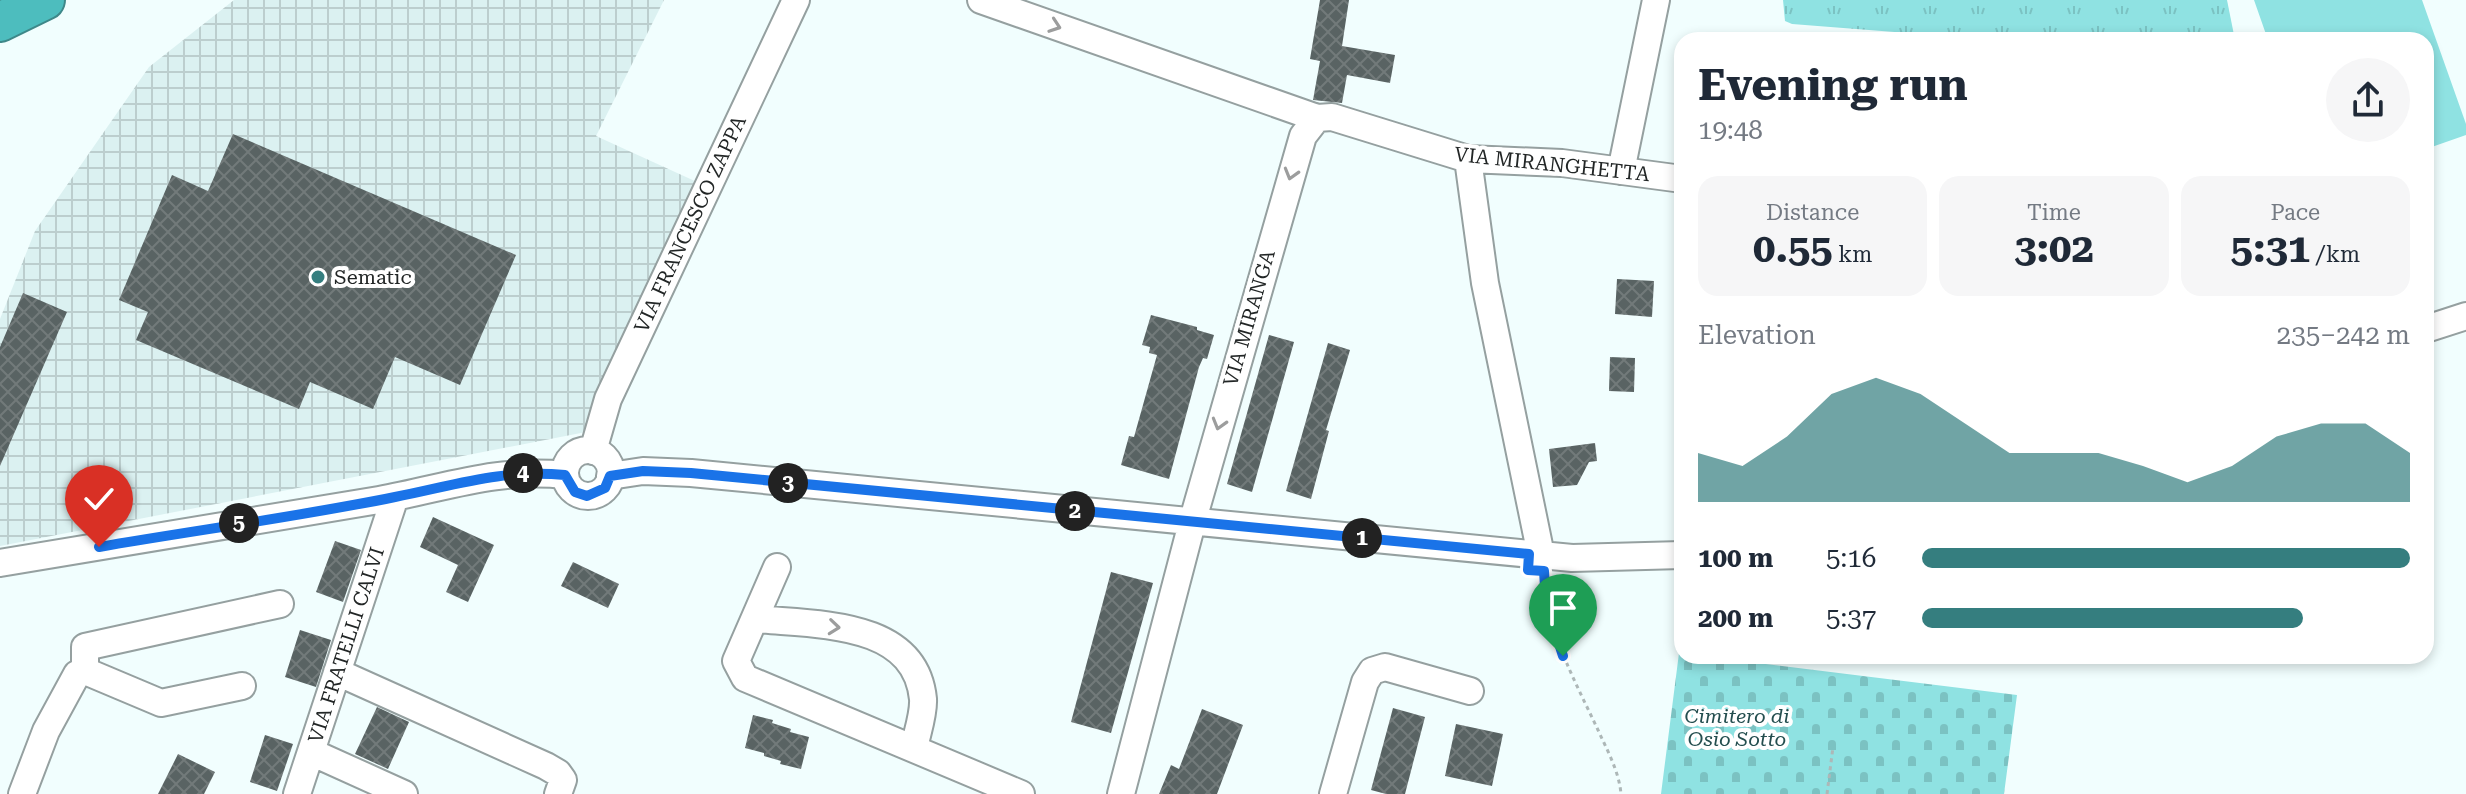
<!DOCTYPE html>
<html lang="en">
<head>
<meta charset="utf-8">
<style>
  :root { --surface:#fff; --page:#f6f6f7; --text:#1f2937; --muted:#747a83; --accent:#357e7f }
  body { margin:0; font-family:"Roboto Serif",serif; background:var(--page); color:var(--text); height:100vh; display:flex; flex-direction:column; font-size:30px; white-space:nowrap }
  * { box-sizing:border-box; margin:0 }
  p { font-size:26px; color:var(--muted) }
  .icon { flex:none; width:44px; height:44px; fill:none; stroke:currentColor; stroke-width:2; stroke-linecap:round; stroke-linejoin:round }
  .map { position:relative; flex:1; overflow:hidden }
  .panel { position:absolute; left:1674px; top:32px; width:760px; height:632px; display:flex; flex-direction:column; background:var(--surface); border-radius:24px; box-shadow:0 4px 12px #0003 }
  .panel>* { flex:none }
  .pin { position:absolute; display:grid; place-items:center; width:68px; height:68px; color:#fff; margin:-82px -34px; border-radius:50% 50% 50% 0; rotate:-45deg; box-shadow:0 0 8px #0007 }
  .pin .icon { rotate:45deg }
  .km { position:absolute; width:40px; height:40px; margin:-20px; border-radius:50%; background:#222; color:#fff; font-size:22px; line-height:40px; text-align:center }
  .round { display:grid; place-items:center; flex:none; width:84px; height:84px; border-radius:42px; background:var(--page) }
  .head { display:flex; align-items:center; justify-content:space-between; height:136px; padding:0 24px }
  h1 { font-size:44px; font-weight:700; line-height:60px }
  .figures { display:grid; grid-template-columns:repeat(3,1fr); gap:12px; height:136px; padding:8px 24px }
  .figures div { display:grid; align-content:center; border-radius:20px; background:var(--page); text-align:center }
  .figures b { font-size:40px; font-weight:700 }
  .figures small { font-size:22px; font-weight:400 }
  .figures p { font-size:22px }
  .chart { height:224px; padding:16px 24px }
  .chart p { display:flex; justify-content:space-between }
  .chart svg { width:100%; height:144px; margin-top:8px; fill:var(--accent); opacity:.7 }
  ul { padding:0 24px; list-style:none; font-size:26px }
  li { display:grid; grid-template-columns:128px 96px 1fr; align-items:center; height:60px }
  li i { height:20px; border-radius:10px; background:var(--accent) }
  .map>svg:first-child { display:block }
  .industrial { fill:url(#industrial-grid) }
  .grass { fill:url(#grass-tufts) }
  .cemetery { fill:url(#cemetery-stones) }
  .pitch { fill:#8fe2e2 }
  .building { fill:url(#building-cross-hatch) }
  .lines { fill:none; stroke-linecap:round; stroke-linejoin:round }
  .minor-casing { stroke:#95a0a0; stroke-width:30 }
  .highway-casing { stroke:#3e8889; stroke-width:42 }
  .path { stroke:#adb7b7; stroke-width:3; stroke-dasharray:4 4; stroke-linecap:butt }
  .minor { stroke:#fff; stroke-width:26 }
  .highway { stroke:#4dbdbe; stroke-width:38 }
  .oneway { stroke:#9c9d9d }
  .route-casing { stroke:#fff; stroke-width:16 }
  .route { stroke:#1a73e8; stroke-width:10 }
  .poi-dot { fill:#357e7f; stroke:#fff; stroke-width:3 }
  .labels { text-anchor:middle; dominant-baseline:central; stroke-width:8; stroke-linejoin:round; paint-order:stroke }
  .street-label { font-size:20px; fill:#222626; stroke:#fff }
  .poi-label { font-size:20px; fill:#222626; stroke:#fff; text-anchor:start }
  .park-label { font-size:20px; font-style:italic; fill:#244e4f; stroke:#fff }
</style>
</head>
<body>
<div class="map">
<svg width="2466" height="794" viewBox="0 0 2466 794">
  <defs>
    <pattern id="industrial-grid" width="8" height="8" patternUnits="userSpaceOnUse" patternTransform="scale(2)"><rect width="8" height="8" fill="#dbf1f1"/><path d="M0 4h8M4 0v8" fill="none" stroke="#bccece"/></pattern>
    <pattern id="grass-tufts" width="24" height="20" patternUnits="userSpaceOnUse" patternTransform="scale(2)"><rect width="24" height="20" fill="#8fe2e2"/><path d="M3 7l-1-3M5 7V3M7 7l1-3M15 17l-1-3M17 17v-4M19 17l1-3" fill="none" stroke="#7bc2c2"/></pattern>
    <pattern id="cemetery-stones" width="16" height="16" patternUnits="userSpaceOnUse" patternTransform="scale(2)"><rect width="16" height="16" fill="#8fe2e2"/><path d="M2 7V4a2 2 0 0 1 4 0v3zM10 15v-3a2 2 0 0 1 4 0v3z" fill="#7bc2c2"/></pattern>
    <pattern id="building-cross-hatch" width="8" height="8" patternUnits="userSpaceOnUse" patternTransform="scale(2)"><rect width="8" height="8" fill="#596363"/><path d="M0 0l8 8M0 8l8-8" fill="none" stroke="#727a7a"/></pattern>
  </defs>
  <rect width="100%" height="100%" fill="#f1fefe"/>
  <path class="industrial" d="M234,0H664L596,136L697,182L586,432L0,546V319L35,231L149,67Z"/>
  <path class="grass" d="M1783,0H2227L2235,40H1997L1792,24L1785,21Z"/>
  <path class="cemetery" d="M1679,653L1682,656H1700L2017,695L2004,794H1661Z"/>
  <path class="pitch" d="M2254,0H2422L2466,124V135L2426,149V40H2268Z"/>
  <path class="building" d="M1320,0H1349L1342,46L1395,55L1390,83L1347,75L1342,103L1313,100L1320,61L1310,59Z
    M233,134L516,255L460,385L395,357L373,409L310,382L299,409L136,340L148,312L119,300L172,175L208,191Z
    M1617,279L1654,281L1652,317L1615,314Z
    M23,293L67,312L0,466V347Z
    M1151,315L1197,327V330L1214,335L1207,359L1203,358L1199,367L1169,479L1121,465L1129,436L1134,437L1157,355L1149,353L1150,347L1142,345Z
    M1269,335L1294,342L1252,492L1227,484Z
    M1328,343L1350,350L1326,430L1329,431L1311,499L1286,491Z
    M1610,357L1635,358L1634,392L1609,391Z
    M1595,443L1597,461L1589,462L1577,485L1553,487L1549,449Z
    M433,517L494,545L468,602L446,592L458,565L420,547Z
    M335,541L361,550L343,602L316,592Z
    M573,562L619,584L608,608L561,586Z
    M1111,572L1153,583L1111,733L1071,722Z
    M300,630L331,640L316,687L285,677Z
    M377,707L409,722L388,769L355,754Z
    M1393,708L1425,717L1405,794H1386L1371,790Z
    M1202,709L1243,725L1217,794H1159L1171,765L1179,769Z
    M753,715L773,720L772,723L791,729L790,732L809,737L801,769L780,764L781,761L764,756V753L745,748Z
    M1456,724L1503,734L1492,786L1445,776Z
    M265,735L293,744L277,791L250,782Z
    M178,754L215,772L204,794H158Z"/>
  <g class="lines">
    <defs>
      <path id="minor" d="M981,0L1317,118
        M1468,159L1485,283L1541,555
        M1621,171L1656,0
        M2426,329L2466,316
        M565 473a23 23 0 1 1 46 0a23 23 0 1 1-46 0Z
        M593,451L608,399L796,0
        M610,476L643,471L691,473L1572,558L1682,555
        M0,563C126,542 252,521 379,500C446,488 494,468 565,475
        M777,567L736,661L745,678L1021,794
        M756,619C816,625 915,620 923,699C924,714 917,733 914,748
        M85,671V647L280,604
        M337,672L546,766L558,773L563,780L558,794
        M311,752L404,794
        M22,794L46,731L77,674L85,671L161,703L242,686
        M297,794L395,497
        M1121,794L1192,523L1303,136L1317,118L1332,117L1468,159L1562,163L1682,179
        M1333,794L1365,682L1372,671L1385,667L1470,691"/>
      <path id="highway" d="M0,22L45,0"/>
    </defs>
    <use href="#minor" class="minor-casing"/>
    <use href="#highway" class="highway-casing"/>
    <path class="path" d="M1544,578C1548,633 1575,681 1598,730C1607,750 1619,771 1621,794
      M1827,794L1833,747"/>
    <use href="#minor" class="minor"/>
    <use href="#highway" class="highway"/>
  </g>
  <defs><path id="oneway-chevron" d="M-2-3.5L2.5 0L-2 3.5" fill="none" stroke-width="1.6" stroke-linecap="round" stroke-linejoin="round" transform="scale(2)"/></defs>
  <g class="oneway">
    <use href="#oneway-chevron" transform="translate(1055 26) rotate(19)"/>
    <use href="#oneway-chevron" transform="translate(1291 174) rotate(106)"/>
    <use href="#oneway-chevron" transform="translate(1219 424) rotate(106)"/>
    <use href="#oneway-chevron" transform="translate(834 627) rotate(6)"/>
  </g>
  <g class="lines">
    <defs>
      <path id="route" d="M99,547C197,530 297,517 395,497C456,485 501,469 565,475L575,492L587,496L605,488L610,476L643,471L691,473L1529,554L1528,570L1544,571L1546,603L1563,656"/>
    </defs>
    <use href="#route" class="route-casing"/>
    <use href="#route" class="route"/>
  </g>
  <circle class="poi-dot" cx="318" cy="277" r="8"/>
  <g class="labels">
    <g class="street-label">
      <text transform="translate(1552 164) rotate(6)">VIA MIRANGHETTA</text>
      <text transform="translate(690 224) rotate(-65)">VIA FRANCESCO ZAPPA</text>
      <text transform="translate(1249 318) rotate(-74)">VIA MIRANGA</text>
      <text transform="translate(346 645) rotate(-72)">VIA FRATELLI CALVI</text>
    </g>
    <g class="poi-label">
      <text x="334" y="277">Sematic</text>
    </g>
    <g class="park-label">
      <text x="1737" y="716">Cimitero di<tspan x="1737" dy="23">Osio Sotto</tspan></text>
    </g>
  </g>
</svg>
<div class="pin" style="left:1563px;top:656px;background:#1e9e55"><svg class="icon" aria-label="arrive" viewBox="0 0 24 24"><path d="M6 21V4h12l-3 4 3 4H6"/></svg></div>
<div class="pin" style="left:99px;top:547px;background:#d93025"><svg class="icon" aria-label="check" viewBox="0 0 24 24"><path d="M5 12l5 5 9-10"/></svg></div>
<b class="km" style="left:1362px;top:538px">1</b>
<b class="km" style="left:1075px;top:511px">2</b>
<b class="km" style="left:788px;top:483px">3</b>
<b class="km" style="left:523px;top:473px">4</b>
<b class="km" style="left:239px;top:523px">5</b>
<section class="panel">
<div class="head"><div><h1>Evening run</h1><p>19:48</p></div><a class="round"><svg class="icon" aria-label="share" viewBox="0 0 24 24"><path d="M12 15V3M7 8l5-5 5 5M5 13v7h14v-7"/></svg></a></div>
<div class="figures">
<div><p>Distance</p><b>0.55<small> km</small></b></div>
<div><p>Time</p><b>3:02</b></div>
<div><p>Pace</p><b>5:31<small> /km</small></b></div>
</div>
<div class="chart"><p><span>Elevation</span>235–242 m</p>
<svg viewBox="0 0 160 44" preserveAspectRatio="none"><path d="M0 44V29L10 33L20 24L30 11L40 6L50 11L60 20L70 29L80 29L90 29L100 33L110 38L120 33L130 24L140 20L150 20L160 29V44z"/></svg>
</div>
<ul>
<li><b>100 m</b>5:16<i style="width:100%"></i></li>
<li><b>200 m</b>5:37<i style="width:78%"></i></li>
</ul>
</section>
</div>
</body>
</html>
